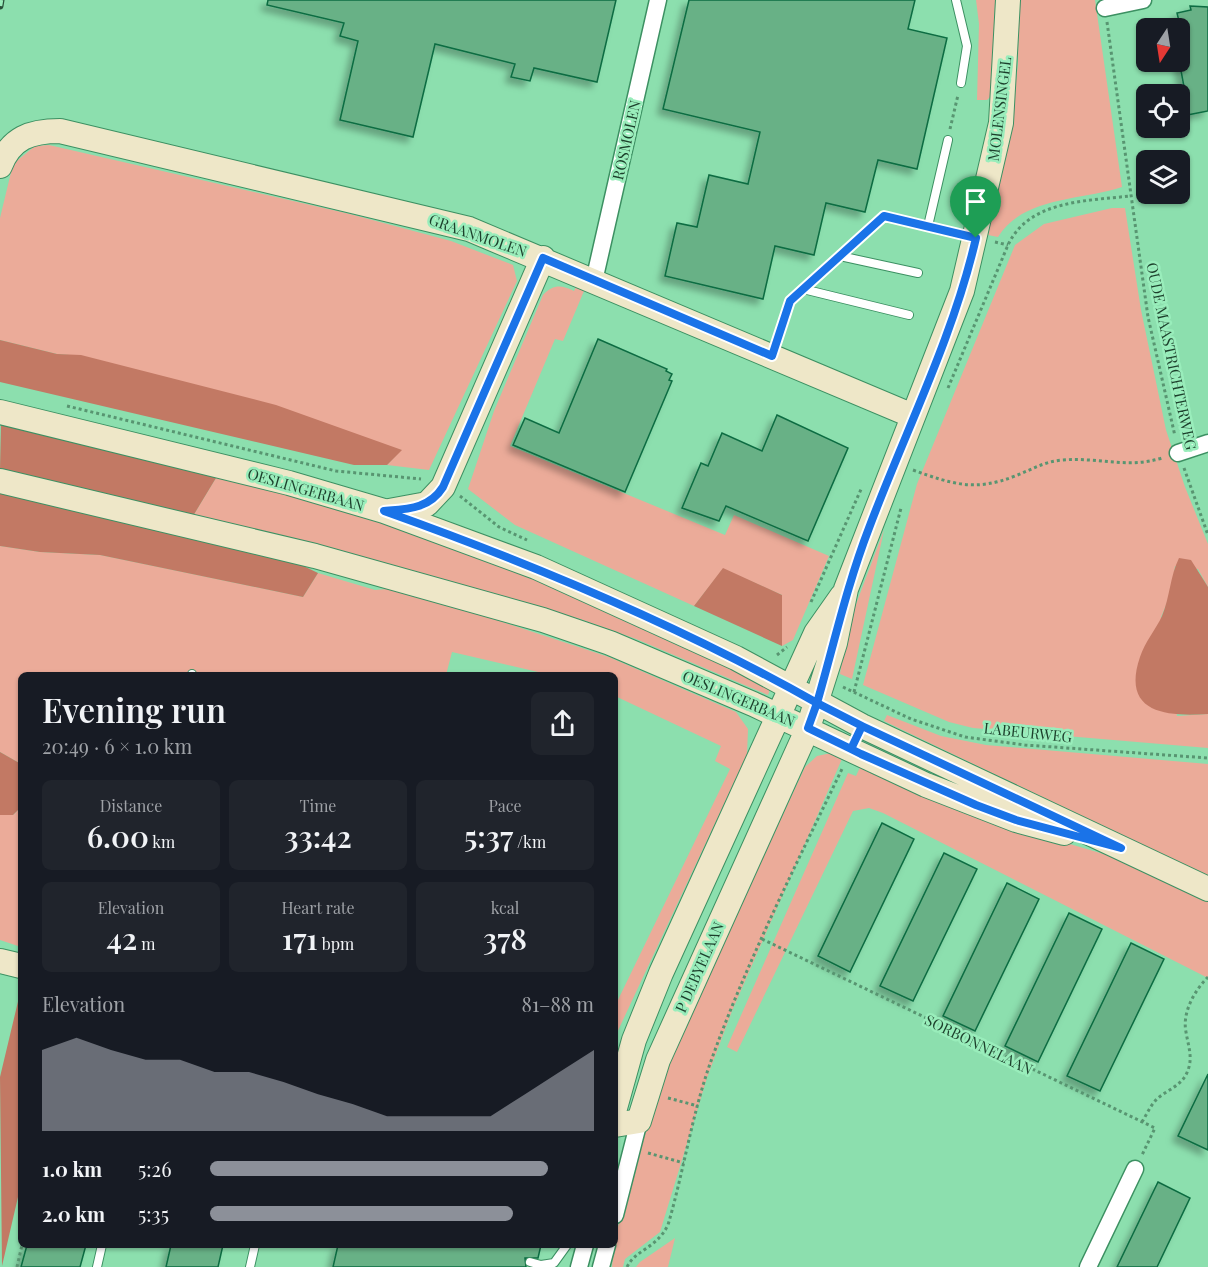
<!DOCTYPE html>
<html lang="en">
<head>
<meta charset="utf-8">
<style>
  :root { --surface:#171b24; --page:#20242c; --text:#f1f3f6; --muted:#9ea1a6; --accent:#8c9099 }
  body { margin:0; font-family:"Playfair Display",serif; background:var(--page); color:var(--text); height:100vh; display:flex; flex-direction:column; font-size:22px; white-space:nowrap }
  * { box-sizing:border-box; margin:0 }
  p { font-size:20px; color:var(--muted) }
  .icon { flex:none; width:33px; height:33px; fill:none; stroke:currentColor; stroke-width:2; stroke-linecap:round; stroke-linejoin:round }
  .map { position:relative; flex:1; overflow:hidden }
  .sheet { position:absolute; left:18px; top:672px; width:600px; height:576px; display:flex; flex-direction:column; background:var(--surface); border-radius:9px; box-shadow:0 2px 4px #0004 }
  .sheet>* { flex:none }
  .needle { width:39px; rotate:192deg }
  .controls { position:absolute; left:1136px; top:18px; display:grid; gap:12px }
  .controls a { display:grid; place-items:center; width:54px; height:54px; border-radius:9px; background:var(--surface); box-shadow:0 2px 4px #0004; font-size:30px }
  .pin { position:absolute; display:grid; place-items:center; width:51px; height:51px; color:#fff; margin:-62px -26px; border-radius:50% 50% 50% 0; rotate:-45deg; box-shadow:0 0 6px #0007 }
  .pin .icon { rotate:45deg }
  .round { display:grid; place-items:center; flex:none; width:63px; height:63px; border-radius:9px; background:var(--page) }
  .head { display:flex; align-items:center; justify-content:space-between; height:102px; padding:0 24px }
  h1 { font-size:33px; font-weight:600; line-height:45px }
  .figures { display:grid; grid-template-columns:repeat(3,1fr); gap:9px; height:102px; padding:6px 24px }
  .figures div { display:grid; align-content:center; border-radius:9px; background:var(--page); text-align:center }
  .figures b { font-size:30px; font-weight:600 }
  .figures small { font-size:16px; font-weight:400 }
  .figures p { font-size:16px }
  .chart { height:168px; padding:12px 24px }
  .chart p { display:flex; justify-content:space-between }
  .chart svg { width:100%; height:108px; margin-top:6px; fill:var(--accent); opacity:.7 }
  ul { padding:0 24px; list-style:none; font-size:20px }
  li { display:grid; grid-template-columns:96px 72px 1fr; align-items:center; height:45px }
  li i { height:15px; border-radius:8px; background:var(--accent) }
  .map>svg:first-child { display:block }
  .green { fill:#ebab99 }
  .forest { fill:#c27964 }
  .building { fill:#68b186; stroke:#0c6c42; stroke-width:1.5; filter:url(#shadow) }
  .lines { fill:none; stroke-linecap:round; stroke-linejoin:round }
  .lane-casing { stroke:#3c9062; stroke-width:10 }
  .street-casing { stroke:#3c9062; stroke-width:19 }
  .secondary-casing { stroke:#3c9062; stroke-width:26 }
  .path { stroke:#589571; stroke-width:3; stroke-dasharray:3 3; stroke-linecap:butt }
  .lane { stroke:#fff; stroke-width:8 }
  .street { stroke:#fff; stroke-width:16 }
  .secondary { stroke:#eee7c8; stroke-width:24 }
  .rail-casing { stroke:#29513a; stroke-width:7 }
  .rail { stroke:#99edbb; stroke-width:4.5; stroke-dasharray:14; stroke-linecap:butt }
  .route-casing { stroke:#fff; stroke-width:12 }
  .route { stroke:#1a73e8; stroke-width:8 }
  .labels { text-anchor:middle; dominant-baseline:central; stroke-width:5; stroke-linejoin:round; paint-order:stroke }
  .street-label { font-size:15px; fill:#1c3f2b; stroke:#99edbb }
</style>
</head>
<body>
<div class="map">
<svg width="1208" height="1267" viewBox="0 0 1208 1267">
  <defs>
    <filter id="shadow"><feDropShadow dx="-5.5" dy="5.5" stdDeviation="3" flood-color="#0004"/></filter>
  </defs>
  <rect width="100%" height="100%" fill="#8cdfae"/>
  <path class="green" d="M976,0H995L993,94L987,100H977L979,24Z
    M1019,0H1095L1122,187C1080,201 1024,196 998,237L988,235L1012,114L1018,64Z
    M49,145L350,214L451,241L513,265L517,281L429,470L387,465L401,450L81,356L57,354L0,340V218L13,164L35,146Z
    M1112,208H1125L1141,310L1166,430L1185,487L1208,544V587L1198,569L1175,566L1171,593L1161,617L1177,716L1208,714V748L973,728L949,722L863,685L917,484L1015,245L1044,224Z
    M568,283L600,291L598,296L584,291L563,341L555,339L510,446L725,535L734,515L829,556L793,640L782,646V595L723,569L694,606L515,525L468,489L494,411L543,295C554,284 561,285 574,291L576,287Z
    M219,473L463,547L771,687L768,695L636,639L580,619L495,599L193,516Z
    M884,530L852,679L840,674L847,628Z
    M0,546L40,552L100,555L303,597L318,573L375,590L399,588L609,657L736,712L748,729L747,755L615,1037V1006L730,769L715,761L721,746L615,696V675H551L452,652L446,675H21V764L0,752Z
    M887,715L941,736L986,745L1208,764V877L884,721Z
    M836,752H845L732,1011L707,1078L660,1232L625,1259L623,1267H612L615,1237L661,1078L805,767L817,756Z
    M863,761L1013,827L1117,858L1208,899V978L883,813L869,808L853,811L737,1052L727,1047L848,773L856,776Z
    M21,807V947L0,940V815H13Z
    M675,1238L668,1267H636L640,1262Z"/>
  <path class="forest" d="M0,340L57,354L81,355L276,405L402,450L387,465H354L0,382Z
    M1,423L219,473L193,516L0,469Z
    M0,491L289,559L318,573L303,597L100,555L40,552L0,546Z
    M1179,558L1191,560L1208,587V714C1166,717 1121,713 1140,657C1145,642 1156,629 1162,616C1170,597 1170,576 1179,558Z
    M723,568L782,595V646L694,606Z
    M0,752L21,764V807L13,815H0Z
    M21,989V1184L2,1266L0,1077Z"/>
  <path class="building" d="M268,0H616L597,82L534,68L530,81L511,77L515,64L435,44L413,137L340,120L358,41L340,36L344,23L267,5Z
    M689,0H915L908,29L947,38L917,169L878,160L865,212L826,203L814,255L775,246L763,299L665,276L677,223L697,227L709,175L748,184L760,132L663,109Z
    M1190,6L1208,7V111L1182,116L1178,93L1185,92L1179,60L1188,58L1177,13L1191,10Z
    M598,339L667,369L666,371L672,374L669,380L672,381L625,492L513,445L525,418L559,433Z
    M777,415L848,448L808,541L726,506L719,521L682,508L701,463L708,466L722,433L762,451Z
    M882,823L914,839L850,972L818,956Z
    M944,853L977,869L913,1001L880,986Z
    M1007,883L1039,899L975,1031L943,1016Z
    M1069,913L1102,929L1038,1062L1005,1046Z
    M1131,943L1164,959L1100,1091L1067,1076Z
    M1208,1074V1150L1178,1136Z
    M1158,1182L1190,1198L1157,1267H1117Z
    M27,1245H86L80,1267H21Z
    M171,1245H223L218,1267H166Z
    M338,1245H541L538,1258H525L526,1267H333Z"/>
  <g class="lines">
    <defs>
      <path id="lane" d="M956,0L967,46L961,83
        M928,226L948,140
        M840,256L918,273
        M803,289L909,315
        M772,356L790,301L884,216L973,237
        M192,675V674
        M530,1262L541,1265L554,1263L567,1245
        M97,1267L102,1245
        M250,1267L255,1245"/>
      <path id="street" d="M1105,8L1143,0
        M594,281L658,0
        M1178,453L1208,443
        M615,1215L639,1121
        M579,1267L585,1245
        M601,1267L607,1245
        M1088,1267L1135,1169"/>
      <path id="secondary" d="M0,166C11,138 30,131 60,131L469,229L913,416
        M0,412L289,483L384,511L536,567L736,658L862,726L1208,889
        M0,481L315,556L543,620L610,643L753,704L926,785L1016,820L1064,833
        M389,511L427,504L443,487L543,258
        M0,961L21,966
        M615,1108L634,1040L661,973L816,633L842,596
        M639,1121L658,1060L808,728L835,643L846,589L962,291L1001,123L1008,0
        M615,1125L639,1121"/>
    </defs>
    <use href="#lane" class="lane-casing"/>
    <use href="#street" class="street-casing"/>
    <use href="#secondary" class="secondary-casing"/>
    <path class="path" d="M1107,22L1148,317L1175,436
      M950,129L958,95
      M995,242L1008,245
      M948,388L1008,245C1029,200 1087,201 1130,196
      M67,406L336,471L421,479
      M1184,468L1208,535
      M913,470C952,484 975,492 1015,476C1031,470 1045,461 1063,460C1098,457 1127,469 1162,458
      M460,496L499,527L527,540
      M811,602L862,487
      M777,655L787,647
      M843,687L911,719L965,737L1025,745L1208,758
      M854,692L901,508
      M762,939L1155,1128L1142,1155
      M668,1098L698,1106
      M1142,1122C1147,1114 1151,1104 1158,1098C1169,1089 1183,1085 1188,1070C1193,1057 1188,1045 1186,1032C1182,1013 1194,991 1208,977
      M648,1153L684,1163
      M17,1267L22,1245
      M627,1267C636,1249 656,1249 668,1225C684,1170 692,1114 711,1061C747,961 796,865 842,769"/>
    <use href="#lane" class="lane"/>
    <use href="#street" class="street"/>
    <use href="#secondary" class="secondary"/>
    <defs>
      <path id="rail" d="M0,6L1,0"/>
    </defs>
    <use href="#rail" class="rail-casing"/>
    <use href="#rail" class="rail"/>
  </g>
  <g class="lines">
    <defs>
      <path id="route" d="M976,238L884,216L790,301L772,356L543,258L443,487C429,509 408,509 384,511C533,564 679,625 817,703L808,728L851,749L862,726L1121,848L1016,820L976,805L861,754L851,749L862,726L817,703C834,644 847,585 869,528C905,432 953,338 976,238"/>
    </defs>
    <use href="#route" class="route-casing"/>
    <use href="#route" class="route"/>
  </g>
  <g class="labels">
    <g class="street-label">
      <text transform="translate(999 109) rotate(-83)">MOLENSINGEL</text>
      <text transform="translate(626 140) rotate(-77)">ROSMOLEN</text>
      <text transform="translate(478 235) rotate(19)">GRAANMOLEN</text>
      <text transform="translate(1172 356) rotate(78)">OUDE MAASTRICHTERWEG</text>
      <text transform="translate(306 489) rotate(16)">OESLINGERBAAN</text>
      <text transform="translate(739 698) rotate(23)">OESLINGERBAAN</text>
      <text transform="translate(1028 732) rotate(6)">LABEURWEG</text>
      <text transform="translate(699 967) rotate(-66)">P DEBYELAAN</text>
      <text transform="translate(979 1044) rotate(26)">SORBONNELAAN</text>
    </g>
  </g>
</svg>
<div class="controls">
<a><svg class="needle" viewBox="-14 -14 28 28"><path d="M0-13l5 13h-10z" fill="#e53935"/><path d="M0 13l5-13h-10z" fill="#9ea1a6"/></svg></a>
<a><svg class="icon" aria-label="locate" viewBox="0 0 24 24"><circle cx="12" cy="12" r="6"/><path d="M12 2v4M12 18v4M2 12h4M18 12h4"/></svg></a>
<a><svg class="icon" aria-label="layers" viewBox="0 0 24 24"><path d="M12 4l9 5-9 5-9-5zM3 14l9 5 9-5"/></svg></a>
</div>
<div class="pin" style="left:976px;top:238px;background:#1e9e55"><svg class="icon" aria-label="arrive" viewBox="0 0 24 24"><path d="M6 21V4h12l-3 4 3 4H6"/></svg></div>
<section class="sheet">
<div class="head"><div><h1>Evening run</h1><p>20:49 · 6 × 1.0 km</p></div><a class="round"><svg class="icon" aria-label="share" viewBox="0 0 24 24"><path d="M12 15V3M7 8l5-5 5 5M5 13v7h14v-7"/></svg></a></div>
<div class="figures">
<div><p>Distance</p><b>6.00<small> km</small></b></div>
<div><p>Time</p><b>33:42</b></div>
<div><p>Pace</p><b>5:37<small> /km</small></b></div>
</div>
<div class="figures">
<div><p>Elevation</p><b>42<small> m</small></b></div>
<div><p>Heart rate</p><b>171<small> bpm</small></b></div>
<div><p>kcal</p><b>378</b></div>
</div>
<div class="chart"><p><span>Elevation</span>81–88 m</p>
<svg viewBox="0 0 160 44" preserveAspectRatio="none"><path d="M0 44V11L10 6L20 11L30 15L40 15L50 20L60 20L70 24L80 29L90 33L100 38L110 38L120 38L130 38L140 29L150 20L160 11V44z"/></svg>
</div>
<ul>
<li><b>1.0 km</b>5:26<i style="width:88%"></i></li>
<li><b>2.0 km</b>5:35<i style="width:79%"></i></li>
</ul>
</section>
</div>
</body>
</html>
